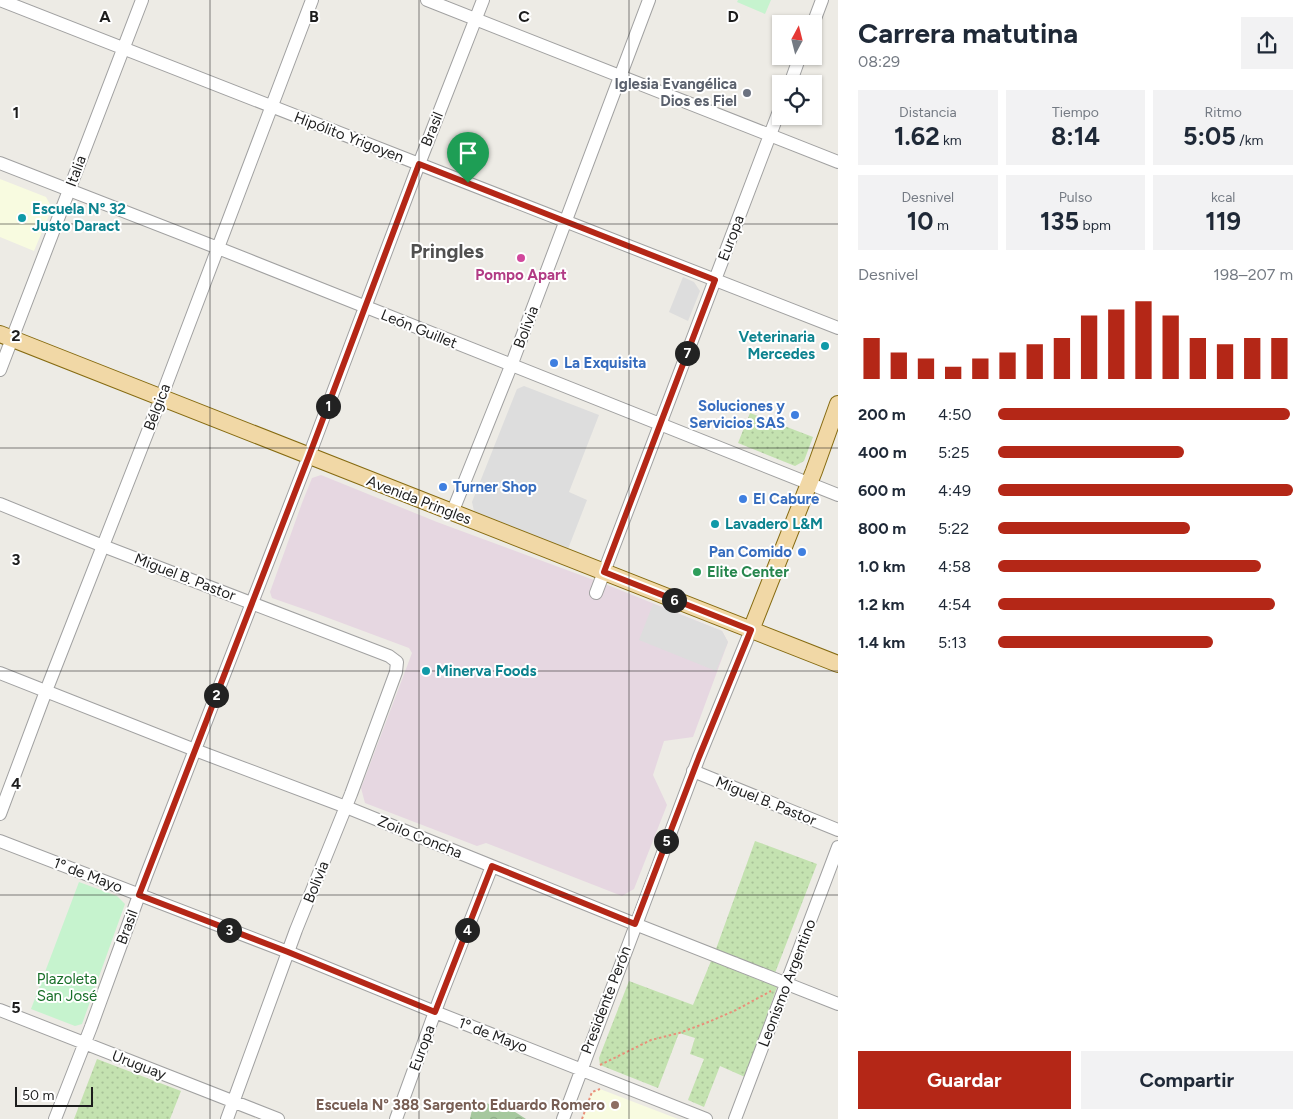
<!DOCTYPE html>
<html lang="es">
<head>
<meta charset="utf-8">
<style>
  :root { --surface:#fff; --page:#f2f2f3; --text:#1f2937; --muted:#747a83; --accent:#b42717 }
  body { margin:0; font-family:Figtree,sans-serif; background:var(--page); color:var(--text); height:100vh; display:flex; flex-direction:column; font-size:19px; white-space:nowrap }
  * { box-sizing:border-box; margin:0 }
  p { font-size:16px; color:var(--muted) }
  .icon { flex:none; width:28px; height:28px; fill:none; stroke:currentColor; stroke-width:2; stroke-linecap:round; stroke-linejoin:round }
  .map { position:relative; flex:1; overflow:hidden }
  .side { display:flex; flex-direction:column; background:var(--surface); width:475px }
  .side>* { flex:none }
  .needle { width:32px; rotate:7deg }
  .tools { position:absolute; left:772px; top:15px; display:grid; gap:10px }
  .tools a { display:grid; place-items:center; width:50px; height:50px; border-radius:0px; background:var(--surface); box-shadow:0 1px 4px #0004; font-size:25px }
  .scale { position:absolute; left:15px; bottom:12px; width:78px; box-sizing:border-box; padding-left:5px; border:2px solid #1d1d1d; border-top:0; font-size:14px; line-height:18px; white-space:nowrap; color:#1d1d1d; -webkit-text-stroke:4px #fff; paint-order:stroke }
  .pin { position:absolute; display:grid; place-items:center; width:42px; height:42px; color:#fff; margin:-51px -21px; border-radius:50% 50% 50% 0; rotate:-45deg; box-shadow:0 0 5px #0007 }
  .pin .icon { rotate:45deg }
  .km { position:absolute; width:25px; height:25px; margin:-12px; border-radius:50%; background:#222; color:#fff; font-size:14px; line-height:25px; text-align:center }
  .round { display:grid; place-items:center; flex:none; width:52px; height:52px; border-radius:0px; background:var(--page) }
  .overview { display:flex; align-items:center; justify-content:space-between; height:85px; padding:0 20px }
  h1 { font-size:28px; font-weight:700; line-height:38px }
  .stats { display:grid; grid-template-columns:repeat(3,1fr); gap:8px; height:85px; padding:5px 20px }
  .stats div { display:grid; align-content:center; border-radius:0px; background:var(--page); text-align:center }
  .stats b { font-size:25px; font-weight:700 }
  .stats small { font-size:14px; font-weight:400 }
  .stats p { font-size:14px }
  .chart { height:140px; padding:10px 20px }
  .chart p { display:flex; justify-content:space-between }
  .chart svg { width:100%; height:90px; margin-top:5px; stroke:var(--accent); stroke-width:6 }
  .primary-button { display:flex; gap:10px; margin-top:auto; padding:10px 20px }
  .primary-button a { flex:1; height:58px; border-radius:0px; background:var(--accent); color:#fff; font-size:20px; font-weight:700; line-height:58px; text-align:center }
  .primary-button a+a { background:var(--page); color:var(--text) }
  ul { padding:0 20px; list-style:none; font-size:16px }
  li { display:grid; grid-template-columns:80px 60px 1fr; align-items:center; height:38px }
  li i { height:12px; border-radius:6px; background:var(--accent) }
  main { display:flex; flex:1; min-height:0 }
  .map>svg:first-child { display:block }
  .industrial { fill:#e6d7e1 }
  .education { fill:#f8fbe0 }
  .grass { fill:url(#grass-dots) }
  .forest { fill:url(#forest-crowns) }
  .park { fill:#c6f3ce }
  .parking { fill:#ddd }
  .lines { fill:none; stroke-linecap:round; stroke-linejoin:round }
  .minor-casing { stroke:#a1a1a1; stroke-width:14 }
  .major-casing { stroke:#866b11; stroke-width:18 }
  .path { stroke:#e9917a; stroke-width:2; stroke-dasharray:2.5 2.5; stroke-linecap:butt }
  .minor { stroke:#fff; stroke-width:12 }
  .major { stroke:#f1d8a6; stroke-width:16 }
  .route-casing { stroke:#fff; stroke-width:10 }
  .route { stroke:#b42717; stroke-width:6 }
  .grid { fill:none; stroke:#1d1d1d; stroke-width:1; stroke-opacity:0.55 }
  .worship-dot { fill:#6b7280; stroke:#fff; stroke-width:2 }
  .culture-dot { fill:#0f9aa8; stroke:#fff; stroke-width:2 }
  .hotel-dot { fill:#d1479c; stroke:#fff; stroke-width:2 }
  .shop-dot { fill:#3f7fe0; stroke:#fff; stroke-width:2 }
  .leisure-dot { fill:#2e9e5b; stroke:#fff; stroke-width:2 }
  .education-dot { fill:#8d6e63; stroke:#fff; stroke-width:2 }
  .labels { text-anchor:middle; dominant-baseline:central; stroke-width:4; stroke-linejoin:round; paint-order:stroke }
  .worship-label { font-size:15px; font-weight:bold; fill:#5b616d; stroke:#fff; text-anchor:end }
  .street-label { font-size:15px; fill:#1d1d1d; stroke:#fff }
  .culture-label { font-size:15px; font-weight:bold; fill:#0d838f; stroke:#fff; text-anchor:start }
  .hotel-label { font-size:15px; font-weight:bold; fill:#b23c85; stroke:#fff }
  .shop-label { font-size:15px; font-weight:bold; fill:#366cbe; stroke:#fff; text-anchor:start }
  .leisure-label { font-size:15px; font-weight:bold; fill:#27864d; stroke:#fff; text-anchor:start }
  .park-label { font-size:15px; fill:#186f28; stroke:#fff }
  .education-label { font-size:15px; font-weight:bold; fill:#785e54; stroke:#fff; text-anchor:end }
  .district-label { font-size:20px; font-weight:bold; fill:#505050; stroke:#fff }
  .grid-label { font-size:16px; text-anchor:middle; font-weight:bold; fill:#1d1d1d; stroke:#fff; stroke-width:4; stroke-linejoin:round; paint-order:stroke }
</style>
</head>
<body>
<main>
<div class="map">
<svg width="838" height="1119" viewBox="0 0 838 1119">
  <defs>
    <pattern id="grass-dots" width="8" height="8" patternUnits="userSpaceOnUse" patternTransform="scale(1.25)"><rect width="8" height="8" fill="#c4e2b0"/><path d="M2 2h.1M6 6h.1" fill="none" stroke="#a8c197" stroke-width="1.8" stroke-linecap="round"/></pattern>
    <pattern id="forest-crowns" width="20" height="18" patternUnits="userSpaceOnUse" patternTransform="scale(1.25)"><rect width="20" height="18" fill="#a6c89e"/><path d="M2 6a3 3 0 1 1 6 0M12 15a3 3 0 1 1 6 0" fill="none" stroke="#8eab88"/></pattern>
  </defs>
  <rect width="100%" height="100%" fill="#edebe5"/>
  <path class="industrial" d="M321,475L437,522L610,586L722,631L728,642L693,737L664,741L653,775L667,805L634,889L622,896L486,843L477,846L365,803L361,788L412,653L409,648L315,613L272,598L270,592L302,503L312,478Z"/>
  <path class="education" d="M0,179L46,197L52,208L34,251L0,237Z
    M600,1089L678,1119H582L592,1092Z"/>
  <path class="grass" d="M750,413L813,437L804,461L795,466L738,443Z
    M755,841L817,864L775,973L716,949Z
    M711,961L777,987L745,1077L720,1066L704,1107L688,1100L704,1059L690,1054L695,1038L679,1033L658,1088L600,1065L599,1058L629,981L693,1005Z
    M97,1059L181,1091L170,1119H74Z"/>
  <path class="forest" d="M474,1100L512,1110L526,1119H470Z"/>
  <path class="park" d="M738,0H771L765,14L737,2Z
    M79,882L117,896L125,904L82,1024L75,1026L31,1009Z"/>
  <path class="parking" d="M683,277L694,282L700,291L688,321L669,312Z
    M524,386L599,415L569,492L587,500L568,549L474,511L472,502L517,389Z
    M653,604L722,631L728,642L716,671L639,640Z"/>
  <g class="lines">
    <defs>
      <path id="minor" d="M0,0L838,328
        M427,0L838,162
        M813,24L822,0
        M790,84L800,56
        M0,163L218,248L838,495
        M0,370L142,0
        M0,504L103,546L389,656L397,662L396,672L351,794L296,930L227,1119
        M452,513L511,366L649,0
        M596,593L781,106
        M0,673L195,750L346,807L635,924L838,1004
        M693,771L838,830
        M0,814L46,691L161,398L312,0
        M0,841L288,952L435,1012L706,1119
        M0,1010L278,1119
        M55,1119L91,1027L146,876L309,456L419,164L483,0
        M396,1119L440,998L492,866
        M563,1119L699,757L751,630
        M735,1119L838,847"/>
      <path id="major" d="M0,334L838,664
        M751,630L814,471L838,404"/>
    </defs>
    <use href="#minor" class="minor-casing"/>
    <use href="#major" class="major-casing"/>
    <path class="path" d="M600,1065L651,1040L679,1033L706,1023L736,1010L771,991
      M582,1119L592,1092L600,1089"/>
    <use href="#minor" class="minor"/>
    <use href="#major" class="major"/>
  </g>
  <g class="lines">
    <defs>
      <path id="route" d="M419,164L715,280L604,572L751,630L699,757L635,924L492,866L435,1012L288,952L139,895L309,456Z"/>
    </defs>
    <use href="#route" class="route-casing"/>
    <use href="#route" class="route"/>
  </g>
  <path class="grid" d="M210,0V1119M419,0V1119M629,0V1119M0,224H838M0,448H838M0,671H838M0,895H838"/>
  <circle class="worship-dot" cx="747" cy="93" r="5"/>
  <g class="culture-dot">
    <circle cx="22" cy="218" r="5"/>
    <circle cx="825" cy="346" r="5"/>
    <circle cx="715" cy="524" r="5"/>
    <circle cx="426" cy="671" r="5"/>
  </g>
  <circle class="hotel-dot" cx="521" cy="258" r="5"/>
  <g class="shop-dot">
    <circle cx="554" cy="363" r="5"/>
    <circle cx="795" cy="415" r="5"/>
    <circle cx="443" cy="487" r="5"/>
    <circle cx="743" cy="499" r="5"/>
    <circle cx="802" cy="552" r="5"/>
  </g>
  <circle class="leisure-dot" cx="697" cy="572" r="5"/>
  <circle class="education-dot" cx="615" cy="1105" r="5"/>
  <g class="labels">
    <g class="worship-label">
      <text x="737" y="84">Iglesia Evangélica<tspan x="737" dy="17">Dios es Fiel</tspan></text>
    </g>
    <g class="street-label">
      <text transform="translate(432 129) rotate(-68)">Brasil</text>
      <text transform="translate(349 137) rotate(21)">Hipólito Yrigoyen</text>
      <text transform="translate(76 171) rotate(-69)">Italia</text>
      <text transform="translate(731 238) rotate(-69)">Europa</text>
      <text transform="translate(526 327) rotate(-69)">Bolivia</text>
      <text transform="translate(419 329) rotate(22)">León Guillet</text>
      <text transform="translate(157 407) rotate(-69)">Bélgica</text>
      <text transform="translate(419 500) rotate(21)">Avenida Pringles</text>
      <text transform="translate(185 577) rotate(21)">Miguel B. Pastor</text>
      <text transform="translate(766 801) rotate(22)">Miguel B. Pastor</text>
      <text transform="translate(420 837) rotate(22)">Zoilo Concha</text>
      <text transform="translate(88 875) rotate(21)">1º de Mayo</text>
      <text transform="translate(316 882) rotate(-68)">Bolivia</text>
      <text transform="translate(127 927) rotate(-70)">Brasil</text>
      <text transform="translate(787 983) rotate(-69)">Leonismo Argentino</text>
      <text transform="translate(606 1000) rotate(-69)">Presidente Perón</text>
      <text transform="translate(493 1035) rotate(21)">1º de Mayo</text>
      <text transform="translate(422 1048) rotate(-70)">Europa</text>
      <text transform="translate(139 1065) rotate(21)">Uruguay</text>
    </g>
    <g class="culture-label">
      <text x="32" y="209">Escuela N° 32<tspan x="32" dy="17">Justo Daract</tspan></text>
      <text x="815" y="337" text-anchor="end">Veterinaria<tspan x="815" dy="17">Mercedes</tspan></text>
      <text x="725" y="524">Lavadero L&amp;M</text>
      <text x="436" y="671">Minerva Foods</text>
    </g>
    <g class="hotel-label">
      <text x="521" y="275">Pompo Apart</text>
    </g>
    <g class="shop-label">
      <text x="564" y="363">La Exquisita</text>
      <text x="785" y="406" text-anchor="end">Soluciones y<tspan x="785" dy="17">Servicios SAS</tspan></text>
      <text x="453" y="487">Turner Shop</text>
      <text x="753" y="499">El Cabure</text>
      <text x="792" y="552" text-anchor="end">Pan Comido</text>
    </g>
    <g class="leisure-label">
      <text x="707" y="572">Elite Center</text>
    </g>
    <g class="park-label">
      <text x="67" y="979">Plazoleta<tspan x="67" dy="17">San José</tspan></text>
    </g>
    <g class="education-label">
      <text x="605" y="1105">Escuela N° 388 Sargento Eduardo Romero</text>
    </g>
    <g class="district-label">
      <text x="447" y="251">Pringles</text>
    </g>
  </g>
  <g class="grid-label">
    <text x="105" y="22">A</text>
    <text x="314" y="22">B</text>
    <text x="524" y="22">C</text>
    <text x="733" y="22">D</text>
    <text x="16" y="118">1</text>
    <text x="16" y="341">2</text>
    <text x="16" y="565">3</text>
    <text x="16" y="789">4</text>
    <text x="16" y="1013">5</text>
  </g>
</svg>
<div class="tools">
<a><svg class="needle" viewBox="-14 -14 28 28"><path d="M0-13l5 13h-10z" fill="#e53935"/><path d="M0 13l5-13h-10z" fill="#747a83"/></svg></a>
<a><svg class="icon" aria-label="locate" viewBox="0 0 24 24"><circle cx="12" cy="12" r="6"/><path d="M12 2v4M12 18v4M2 12h4M18 12h4"/></svg></a>
</div>
<div class="scale">50 m</div>
<div class="pin" style="left:468px;top:183px;background:#1e9e55"><svg class="icon" aria-label="arrive" viewBox="0 0 24 24"><path d="M6 21V4h12l-3 4 3 4H6"/></svg></div>
<b class="km" style="left:328px;top:406px">1</b>
<b class="km" style="left:216px;top:695px">2</b>
<b class="km" style="left:229px;top:930px">3</b>
<b class="km" style="left:467px;top:930px">4</b>
<b class="km" style="left:666px;top:841px">5</b>
<b class="km" style="left:674px;top:600px">6</b>
<b class="km" style="left:687px;top:353px">7</b>
</div>
<section class="side">
<div class="overview"><div><h1>Carrera matutina</h1><p>08:29</p></div><a class="round"><svg class="icon" aria-label="share" viewBox="0 0 24 24"><path d="M12 15V3M7 8l5-5 5 5M5 13v7h14v-7"/></svg></a></div>
<div class="stats">
<div><p>Distancia</p><b>1.62<small> km</small></b></div>
<div><p>Tiempo</p><b>8:14</b></div>
<div><p>Ritmo</p><b>5:05<small> /km</small></b></div>
</div>
<div class="stats">
<div><p>Desnivel</p><b>10<small> m</small></b></div>
<div><p>Pulso</p><b>135<small> bpm</small></b></div>
<div><p>kcal</p><b>119</b></div>
</div>
<div class="chart"><p><span>Desnivel</span>198–207 m</p>
<svg viewBox="0 0 160 44" preserveAspectRatio="none"><path d="M5 44V24M15 44V31M25 44V34M35 44V38M45 44V34M55 44V31M65 44V27M75 44V24M85 44V13M95 44V10M105 44V6M115 44V13M125 44V24M135 44V27M145 44V24M155 44V24"/></svg>
</div>
<ul>
<li><b>200 m</b>4:50<i style="width:99%"></i></li>
<li><b>400 m</b>5:25<i style="width:63%"></i></li>
<li><b>600 m</b>4:49<i style="width:100%"></i></li>
<li><b>800 m</b>5:22<i style="width:65%"></i></li>
<li><b>1.0 km</b>4:58<i style="width:89%"></i></li>
<li><b>1.2 km</b>4:54<i style="width:94%"></i></li>
<li><b>1.4 km</b>5:13<i style="width:73%"></i></li>
</ul>
<div class="primary-button"><a>Guardar</a><a>Compartir</a></div>
</section>
</main>
</body>
</html>
